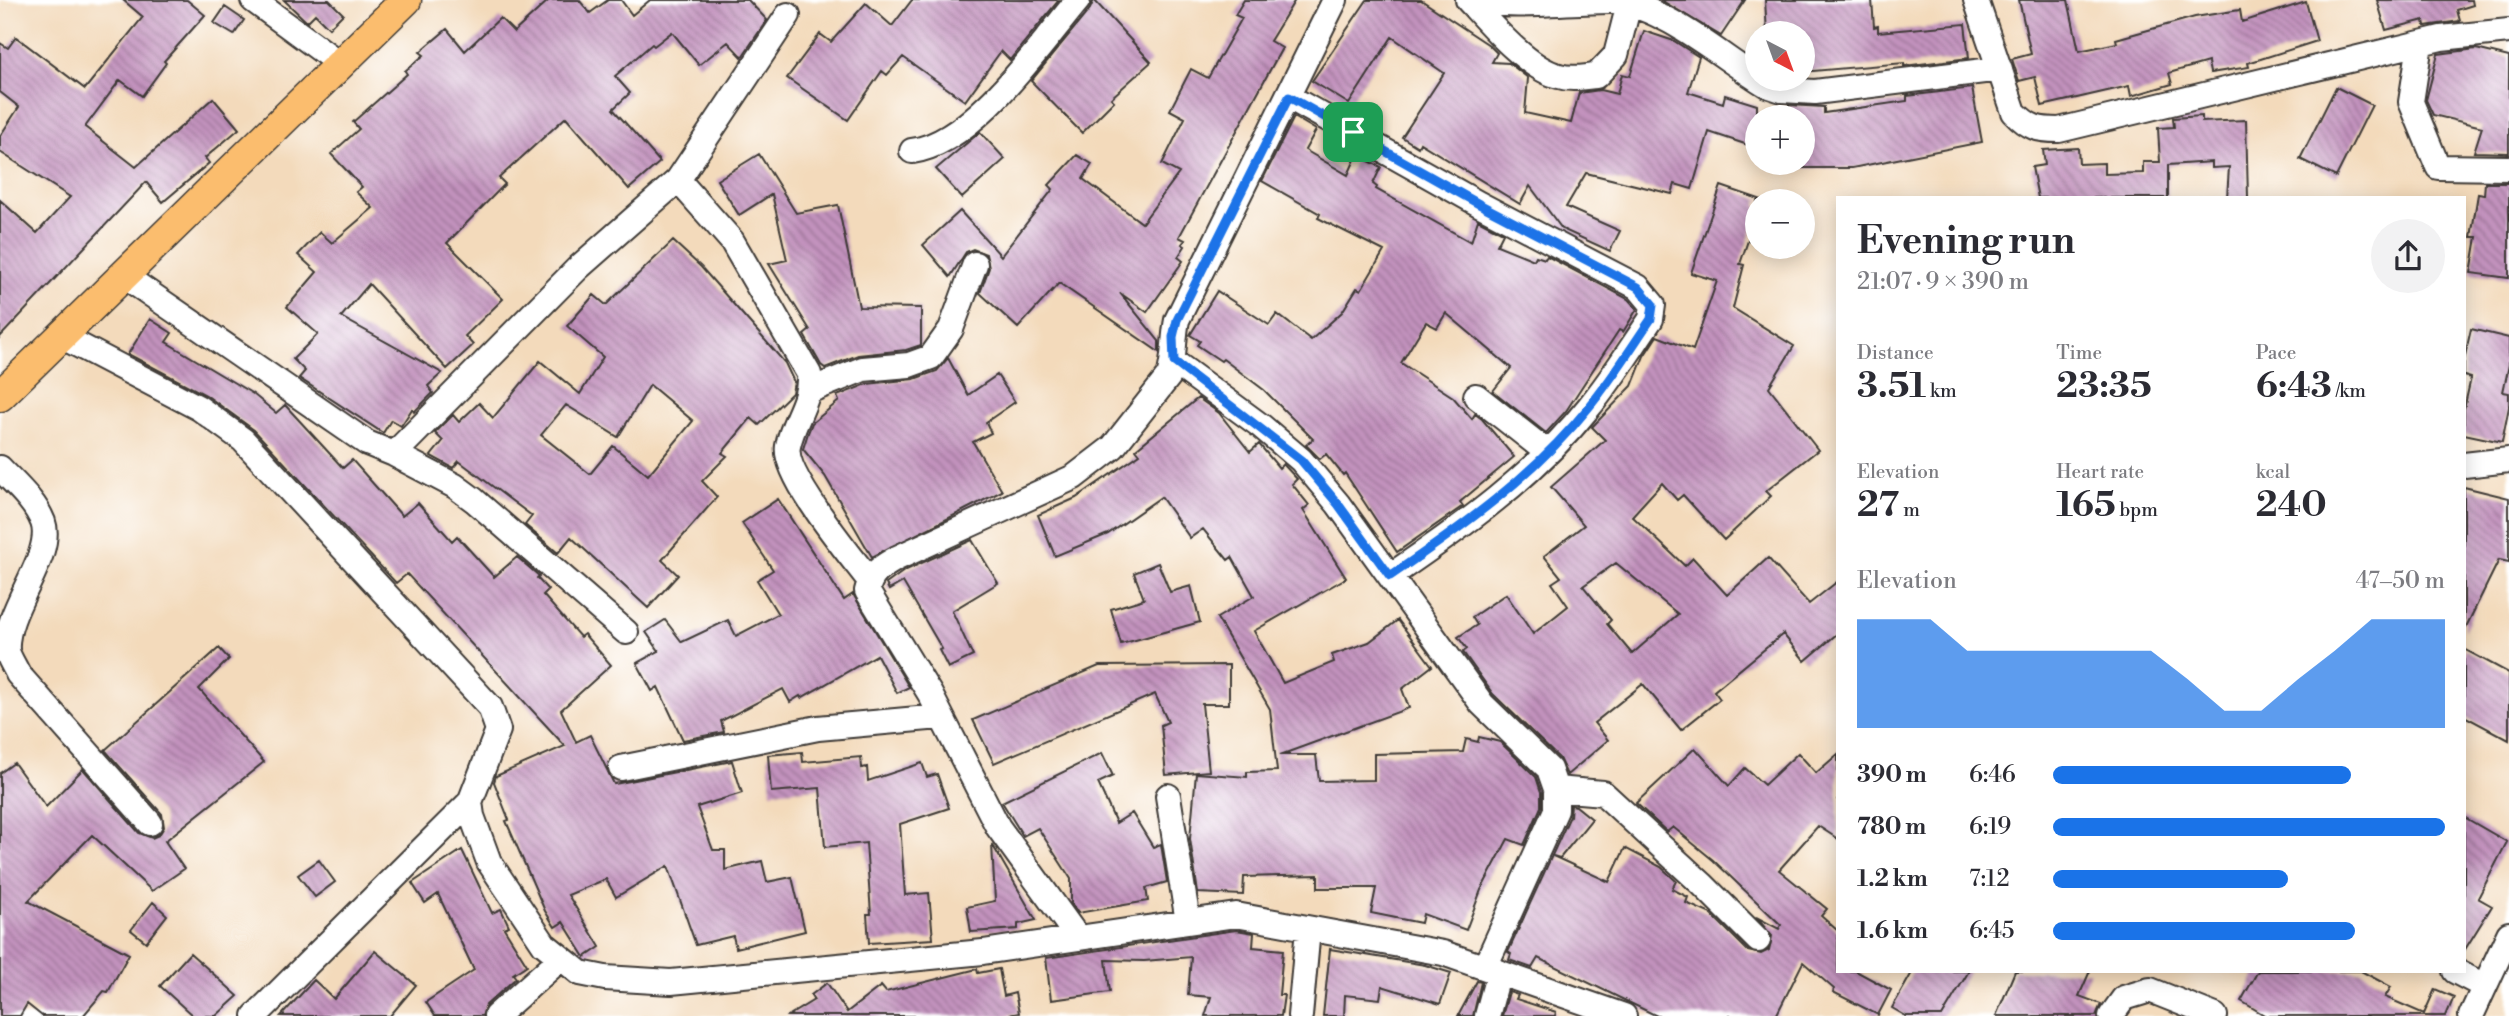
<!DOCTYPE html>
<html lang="en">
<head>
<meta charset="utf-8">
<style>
  :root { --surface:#fff; --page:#f2f2f3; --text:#2b2b33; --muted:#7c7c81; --accent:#1a73e8 }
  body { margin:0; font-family:"Libre Bodoni",serif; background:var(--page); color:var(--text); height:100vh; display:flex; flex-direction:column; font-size:26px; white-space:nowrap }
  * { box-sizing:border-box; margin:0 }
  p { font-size:23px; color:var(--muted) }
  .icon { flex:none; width:38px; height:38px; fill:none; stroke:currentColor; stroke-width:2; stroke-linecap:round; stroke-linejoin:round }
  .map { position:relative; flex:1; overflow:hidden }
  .details { position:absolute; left:1836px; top:196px; width:630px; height:777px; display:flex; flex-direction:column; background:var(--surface); border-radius:0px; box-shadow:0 4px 18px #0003 }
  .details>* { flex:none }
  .needle { width:46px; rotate:139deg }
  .buttons { position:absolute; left:1745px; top:21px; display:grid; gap:14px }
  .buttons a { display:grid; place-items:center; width:70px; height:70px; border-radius:50%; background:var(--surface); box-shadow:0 4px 18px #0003; font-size:35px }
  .pin { position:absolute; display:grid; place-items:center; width:60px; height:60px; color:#fff; margin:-30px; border-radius:14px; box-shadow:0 4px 10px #0006 }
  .round { display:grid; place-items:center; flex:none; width:74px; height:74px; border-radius:37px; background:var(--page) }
  .head { display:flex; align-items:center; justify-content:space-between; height:119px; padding:0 21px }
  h1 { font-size:38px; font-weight:800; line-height:52px }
  .metrics { display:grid; grid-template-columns:repeat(3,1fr); gap:10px; height:119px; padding:7px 21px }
  .metrics div { display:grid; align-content:center }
  .metrics b { font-size:35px; font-weight:800 }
  .metrics small { font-size:19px; font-weight:400 }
  .metrics p { font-size:19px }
  .chart { height:196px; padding:14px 21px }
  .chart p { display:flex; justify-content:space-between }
  .chart svg { width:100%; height:126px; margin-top:7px; fill:var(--accent); opacity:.7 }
  ul { padding:0 21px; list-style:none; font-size:23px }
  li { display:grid; grid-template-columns:112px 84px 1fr; align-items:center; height:52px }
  li i { height:18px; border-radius:9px; background:var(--accent) }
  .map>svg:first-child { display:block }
  .building { fill:url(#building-back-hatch); fill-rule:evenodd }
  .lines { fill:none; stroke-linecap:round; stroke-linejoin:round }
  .minor-casing { stroke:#3c3834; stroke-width:28 }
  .major-casing { stroke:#3c3834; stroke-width:33 }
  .minor { stroke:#fff; stroke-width:24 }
  .major { stroke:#fbbd6e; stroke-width:30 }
  .route-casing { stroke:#fff; stroke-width:14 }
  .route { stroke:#1a73e8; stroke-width:9 }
</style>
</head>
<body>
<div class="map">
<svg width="2509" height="1016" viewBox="0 0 2509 1016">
  <defs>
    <pattern id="building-back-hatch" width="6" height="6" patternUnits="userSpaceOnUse" patternTransform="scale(1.75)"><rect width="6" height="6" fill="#c292bd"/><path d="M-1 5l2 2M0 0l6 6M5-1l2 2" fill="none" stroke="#9d7699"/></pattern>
  </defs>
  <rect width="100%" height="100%" fill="#fff"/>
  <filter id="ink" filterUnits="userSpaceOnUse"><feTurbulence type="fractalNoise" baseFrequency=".0143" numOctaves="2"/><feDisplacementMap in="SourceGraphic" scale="14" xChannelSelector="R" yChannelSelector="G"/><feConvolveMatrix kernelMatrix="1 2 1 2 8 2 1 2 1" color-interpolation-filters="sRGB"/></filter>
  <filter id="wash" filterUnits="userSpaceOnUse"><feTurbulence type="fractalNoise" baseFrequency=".00686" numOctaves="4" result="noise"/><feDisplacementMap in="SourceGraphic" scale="28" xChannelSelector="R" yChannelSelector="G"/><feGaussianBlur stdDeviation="1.57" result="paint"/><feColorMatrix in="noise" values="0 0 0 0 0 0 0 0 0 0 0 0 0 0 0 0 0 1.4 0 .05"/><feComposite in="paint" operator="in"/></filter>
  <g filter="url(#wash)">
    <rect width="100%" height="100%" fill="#f3dabb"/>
    <g id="blocks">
      <path class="building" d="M123,0H187L205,15L164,61L166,63L142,96L120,80L85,127L136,167L213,98L239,129L205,158L209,163L163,202L146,182L0,337V200L37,233L70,197L0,152V136L19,107L0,92V43L8,48L16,37L85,89L143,17Z
        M284,0H329L343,14L329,28L315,14L307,22Z
        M549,0H579L590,13L608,0H621L632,15L650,0H748L767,20L742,57L728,42L699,65L672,32L654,46L652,44L615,76L630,93L613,109L660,162L629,189L566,117L499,178L505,184L447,243L503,299L465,336L473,345L447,369L369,284L341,317L442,373L428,386L433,393L414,412L412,409L401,426L391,420L383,433L299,378L305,371L293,359L318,334L287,307L317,272L298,255L320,232L332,243L373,208L356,192L362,187L331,154L359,129L353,122L407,74L405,71L424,55L420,52L447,29L465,51L500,18L514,32Z
        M912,0H1059L1010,60L1001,51L965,101L903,57L887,75L882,71L848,120L787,78L820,34L831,42L866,3L892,26Z
        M1094,0L1151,62L1111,98L1114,101L1082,133L1031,81L1090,9Z
        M1244,0H1295L1270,41L1282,48L1179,237L1185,240L1182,244L1185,246L1178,257L1183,261L1147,312L1120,293L1159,341V352L1059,283L1018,328L980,293L989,268L986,254L973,249L966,252L950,277L923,245L960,211L1001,256L1053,189L1049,185L1077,155L1092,164L1083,179L1142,223L1179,173L1162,164L1185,118L1170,110L1191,69L1208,78L1242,18L1235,15Z
        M1367,0H1421L1489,45L1497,53L1492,62L1509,63L1528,78L1525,113L1571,123L1579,93L1600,90L1617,94L1622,74L1630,76L1644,31L1674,41L1699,57L1688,92L1723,103L1725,95L1757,105V148L1709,132L1692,189L1675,184L1672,194L1586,173L1566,207L1620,231L1610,251L1562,229L1530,186L1520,204L1420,143L1418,147L1402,137L1444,73L1392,37L1349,104L1312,81Z
        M1661,0H1745L1721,36Z
        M1765,0H1872L1874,27L1878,26V32L1965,24L1969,58L1904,66V63L1802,72V33H1767Z
        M2019,0H2068L2079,51L2117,43L2116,39L2195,17L2240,10L2242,22L2306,2L2317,41L2248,63L2249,67L2210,73L2208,62L2169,73L2172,84L2131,96L2129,86L2042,106L2035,77L2019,81L2012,59L2031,54Z
        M2377,0H2472L2473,5L2457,10L2460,21L2425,26L2424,20L2386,30Z
        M225,7L244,20L234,35L214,23Z
        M2476,49L2509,57V153L2474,152L2482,127L2433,115L2426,100L2438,54Z
        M2336,87L2372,105L2336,177L2300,159Z
        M1972,88L1982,142L1852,168H1802V117H1789V105L1824,107V113L1907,101V96Z
        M2202,116V122L2246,120L2248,198H2227L2229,167L2212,168V162L2168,165V198H2038L2032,167L2045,165L2043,150L2078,148L2079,164L2104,163V174L2143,173V162H2160L2158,128L2174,127L2173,118Z
        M1294,117L1316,130L1305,150L1348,175L1357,155L1381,167L1373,184L1377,187L1376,189L1471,242L1478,220L1503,233L1497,245L1534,260L1536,256L1545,259L1547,256L1628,299L1637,309L1623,332L1619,330L1566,411L1546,433L1493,391L1511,368L1446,313L1437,328L1426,322L1401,363L1453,397L1472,419L1475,414L1482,419L1514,457L1460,502L1463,506L1397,552L1345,473L1343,475L1326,454L1320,459L1306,445L1313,439L1264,390L1223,359L1221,361L1197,345L1200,341L1190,335L1217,291L1269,325L1277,314L1311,340L1342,312L1357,288L1361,290L1384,251L1318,218L1320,214L1262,181Z
        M980,132L1005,159L962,198L936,169Z
        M759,154L796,213L838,205L859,307L921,308V345L906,350L858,355L825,368L821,365L804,335L810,330L769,264L787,260L772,194L739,215L717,180Z
        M2485,183H2509V278L2471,273L2477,237H2471L2478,194L2484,195Z
        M1721,186L1762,200L1757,201V214L1740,264L1744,265L1733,308L1794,346L1769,387L1818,450L1766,491L1771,496L1724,540L1683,495L1677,500L1662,483L1632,516L1685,566L1693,558L1727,595L1768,558L1809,604L1838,581V633L1805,661L1783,634L1714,691L1720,699L1681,730L1643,684L1594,723L1608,740L1567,775L1559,758L1493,694L1463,652L1467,649L1458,637L1477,625L1472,617L1506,594L1533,634L1568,606L1552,583L1561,577L1544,556L1584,525L1551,487L1605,440L1592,427L1632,386L1644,356L1657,336L1693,350L1717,281L1691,273ZM1616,563L1678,614L1632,654L1607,624L1611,620L1583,586Z
        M673,241L701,267L785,363L794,382L792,393L759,425L751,418L722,453L727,456L702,481L717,497L662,560L678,575L648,608L571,537L558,553L525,525L532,516L459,461L453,468L431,456L443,441L435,433L453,415L459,422L479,403L493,418L540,361L580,394L603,357L567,326L594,295L606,305ZM650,385L693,421L648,475L613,446L590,474L541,435L566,405L618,437Z
        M150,319L172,333L166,342L253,394L276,413L285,405L343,468L352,460L402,516L418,503L452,541L457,536L494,577L517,557L539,576L537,578L548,590L543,595L580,637L584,634L611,665L561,710L576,742L590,735L614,784L732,761L742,793L697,807L713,850H725V870L762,861L767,882L792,877L805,931L736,948L733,936L696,945L668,866L616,897L606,879L568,895L600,947L585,957L563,922L555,927L545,911L506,821L509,820L494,782L496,776L565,746L407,574L396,583L254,430L206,395L128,354Z
        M2471,329L2509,338V365L2503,392L2509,393V407L2502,442L2464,434V409L2471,378L2464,376V360Z
        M948,358L968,395L997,375L1015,402L986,422L991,433L973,442L1002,491L872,557L825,476L803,449L808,433L812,423L839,401L837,396L867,384L914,379L937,371Z
        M1198,398L1219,413L1250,452L1259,444L1279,468L1283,464L1297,479L1292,484L1309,505L1303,510L1346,578L1254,631L1283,683L1334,662L1332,655L1369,642L1398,620L1432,666L1402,689L1409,708L1280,755H1316L1319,781L1374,780V754L1463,752L1466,739L1478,742L1479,737L1500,742L1536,777L1541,792V807L1524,845L1508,839L1481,890L1466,930L1423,914L1421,923L1371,913L1376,888H1318V875L1244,877L1243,895L1198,893L1190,839L1196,773L1247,777V772L1277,771L1270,709L1217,618L1254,596L1232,557L1228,560L1203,529L1190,538L1161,497L1108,534L1055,556L1038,515L1076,498L1140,454L1136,449Z
        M2464,487L2509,498V562L2499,560L2464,631Z
        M778,499L844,600L853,594L909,687L897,693L877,655L801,698L800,696L790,702L783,689L721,721L724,732L683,740L658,687L652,691L637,663L659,651L646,632L665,620L682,642L728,620L736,636L778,614L757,580L773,570L742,523Z
        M972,540L998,583L952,611L973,656L948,668L939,650L942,649L903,582L889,590L886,584L904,571Z
        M1158,563L1170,592L1191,586L1200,622L1121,644L1111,609L1144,599L1134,573Z
        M219,648L229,659L199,689L264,762L165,841L184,869L152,891L92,835L28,901L129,954L108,992L104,991L83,1016H42L27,1004L20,1016H0V773L14,763L46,807L83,769L139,833L152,838L159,835L164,827L162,814L105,750Z
        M2464,649L2509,673V740L2464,716Z
        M1229,665V704H1202L1209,771L1166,775L1161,725L1168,722L1155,694L994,763L973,720L1099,666Z
        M1695,748L1729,786L1745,768L1764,785L1798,753L1816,773L1838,754V839L1818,826L1779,870L1827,909L1821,916L1838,931V971H1856L1891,990L1878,1015L1833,992L1834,989L1803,962L1776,1016H1657L1538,958L1532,968L1509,960L1511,954L1508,952L1570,816L1571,805L1576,806L1592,819L1560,858L1553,856L1609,882L1625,848L1661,867L1676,881L1672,889L1688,897L1686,903L1711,914L1748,951L1761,954L1769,950L1772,936L1756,917L1779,929L1781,925L1713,860L1673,827L1667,832L1636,803Z
        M802,752L803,762L861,757L862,768L867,767L868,781L922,763L927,777L937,774L949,808L900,824L905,895L929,893L933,939L869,943L867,914H871L866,843L825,847L820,788L771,792L768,755Z
        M1102,753L1113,776L1098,783L1116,823L1132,813L1153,847L1161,844L1167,882L1146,888L1148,901L1078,913L1071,903V879L1038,828L1023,836L1002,802Z
        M2464,817L2507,842L2478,898L2492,906L2464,951Z
        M992,844L1036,920L1018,924V929L971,932L967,907L995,901Z
        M462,850L492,913L501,909L509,926L504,928L527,965L513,974L516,978L486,1005L482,1016H435L426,1002L474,970L438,894L425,903L412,883Z
        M319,860L335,882L315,897L298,875Z
        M153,902L167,915L146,942L131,930Z
        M1236,930L1254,933L1253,947L1283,950L1279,995H1284L1281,1016H1205L1211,997L1188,995L1191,957L1144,961L1106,960L1110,992L1051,1000L1046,958Z
        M1330,949L1425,965L1451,973L1440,1004L1382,986L1380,999L1345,995L1344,1016H1323Z
        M375,951L416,985L390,1016H281L314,980L334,999Z
        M190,953L238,996L216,1016H193L160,986Z
        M977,969L978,973L999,969L1004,996L1015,993L1019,1013L1004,1016H788L814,1000L811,995L827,983L847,1012L881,986L886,992Z
        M1913,971H1969L1942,1016H1906L1892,1008Z
        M2015,971H2090L2079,996L2101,1004L2096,1016H1996Z
        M2258,971H2361L2391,987L2385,997L2424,1014L2435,989L2454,997L2446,1016H2266L2241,1001Z
        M1477,981L1481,982L1473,1016H1458Z
        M1509,992L1518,995L1516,999L1556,1012L1555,1016H1502Z"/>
    </g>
  </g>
  <g filter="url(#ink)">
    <use href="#blocks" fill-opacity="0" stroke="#3c3834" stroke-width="2"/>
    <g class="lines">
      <defs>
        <path id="minor" d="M253,0L340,64
          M1468,0C1489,23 1528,69 1559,76C1571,80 1584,77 1596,76L1616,55L1629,4
          M1475,0C1511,10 1574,0 1614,1C1666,7 1722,58 1767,85L1782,90L1815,92L2000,69
          M1976,0L2014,112C2029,128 2038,130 2059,130L2441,38L2509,31
          M2420,44L2411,102L2438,167L2509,168
          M1289,97L1479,204L1638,287L1653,305L1651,319C1631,348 1612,379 1589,407C1534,476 1462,527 1390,576
          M912,151C974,143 1040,45 1078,0
          M678,180L732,241L809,374C811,401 793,420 788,446C782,474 851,556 869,580
          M123,275L367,443L394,454L578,268L678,180L788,15
          M61,336L199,408L243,440L490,707L498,730L470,802L472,816L489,862L544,944L580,973L605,978L671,982L983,952L1236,915L1443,953L1624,1016
          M1174,362L1261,426L1301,460L1338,504L1482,704L1549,769L1556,789V810L1485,967
          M811,390L863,369L909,365L931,357L951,329L975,264
          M1476,396L1547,452
          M394,454L455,486L474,500L626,632
          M2464,465L2509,460
          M0,468C15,484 35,501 43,522C55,555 4,610 7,650C8,657 15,667 18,674L150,823
          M621,768L818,728L940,717
          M1556,789L1603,793L1702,884L1758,940
          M1168,796L1188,922
          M1078,938L998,827L930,694L867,591C871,572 882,567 897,558L1074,477L1113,447L1169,376C1175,358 1173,339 1177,320L1335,0
          M2455,971L2484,986
          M255,1016L470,802
          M496,1016L560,959
          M1300,1016L1308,929
          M1487,1016L1499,972
          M2111,1016L2124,998L2150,990L2215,1016
          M2471,1016L2509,934"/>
        <path id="major" d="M0,396L406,0"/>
      </defs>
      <use href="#minor" class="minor-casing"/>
      <use href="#major" class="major-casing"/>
      <use href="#minor" class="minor"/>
      <use href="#major" class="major"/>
    </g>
  </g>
  <g class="lines" filter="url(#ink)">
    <defs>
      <path id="route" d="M1289,97L1479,204L1638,287L1653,305L1651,319C1631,348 1612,379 1589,407C1534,476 1462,527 1390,576L1338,504L1301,460L1174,362L1173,337L1177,320Z"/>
    </defs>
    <use href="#route" class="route-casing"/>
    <use href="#route" class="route"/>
  </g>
</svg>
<div class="buttons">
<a><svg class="needle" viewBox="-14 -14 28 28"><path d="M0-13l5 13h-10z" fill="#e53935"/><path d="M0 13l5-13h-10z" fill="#7c7c81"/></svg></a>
<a>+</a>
<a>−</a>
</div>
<div class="pin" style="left:1353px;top:132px;background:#1e9e55"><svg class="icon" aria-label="arrive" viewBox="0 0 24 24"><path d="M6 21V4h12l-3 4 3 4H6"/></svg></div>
<section class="details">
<div class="head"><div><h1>Evening run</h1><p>21:07 · 9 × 390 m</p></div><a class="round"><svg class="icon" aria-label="share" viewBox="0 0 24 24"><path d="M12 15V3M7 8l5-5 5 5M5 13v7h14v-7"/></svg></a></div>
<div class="metrics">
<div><p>Distance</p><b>3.51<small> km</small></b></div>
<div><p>Time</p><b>23:35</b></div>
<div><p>Pace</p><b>6:43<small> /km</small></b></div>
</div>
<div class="metrics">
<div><p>Elevation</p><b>27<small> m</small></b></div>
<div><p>Heart rate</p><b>165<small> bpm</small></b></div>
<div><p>kcal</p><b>240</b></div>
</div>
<div class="chart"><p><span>Elevation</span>47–50 m</p>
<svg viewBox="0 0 160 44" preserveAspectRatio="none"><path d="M0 44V6L10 6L20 6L30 17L40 17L50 17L60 17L70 17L80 17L90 27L100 38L110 38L120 27L130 17L140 6L150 6L160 6V44z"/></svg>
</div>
<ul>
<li><b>390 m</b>6:46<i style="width:76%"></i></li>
<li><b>780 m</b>6:19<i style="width:100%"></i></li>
<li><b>1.2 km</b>7:12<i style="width:60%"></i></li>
<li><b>1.6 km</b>6:45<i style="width:77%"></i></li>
</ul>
</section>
</div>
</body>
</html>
